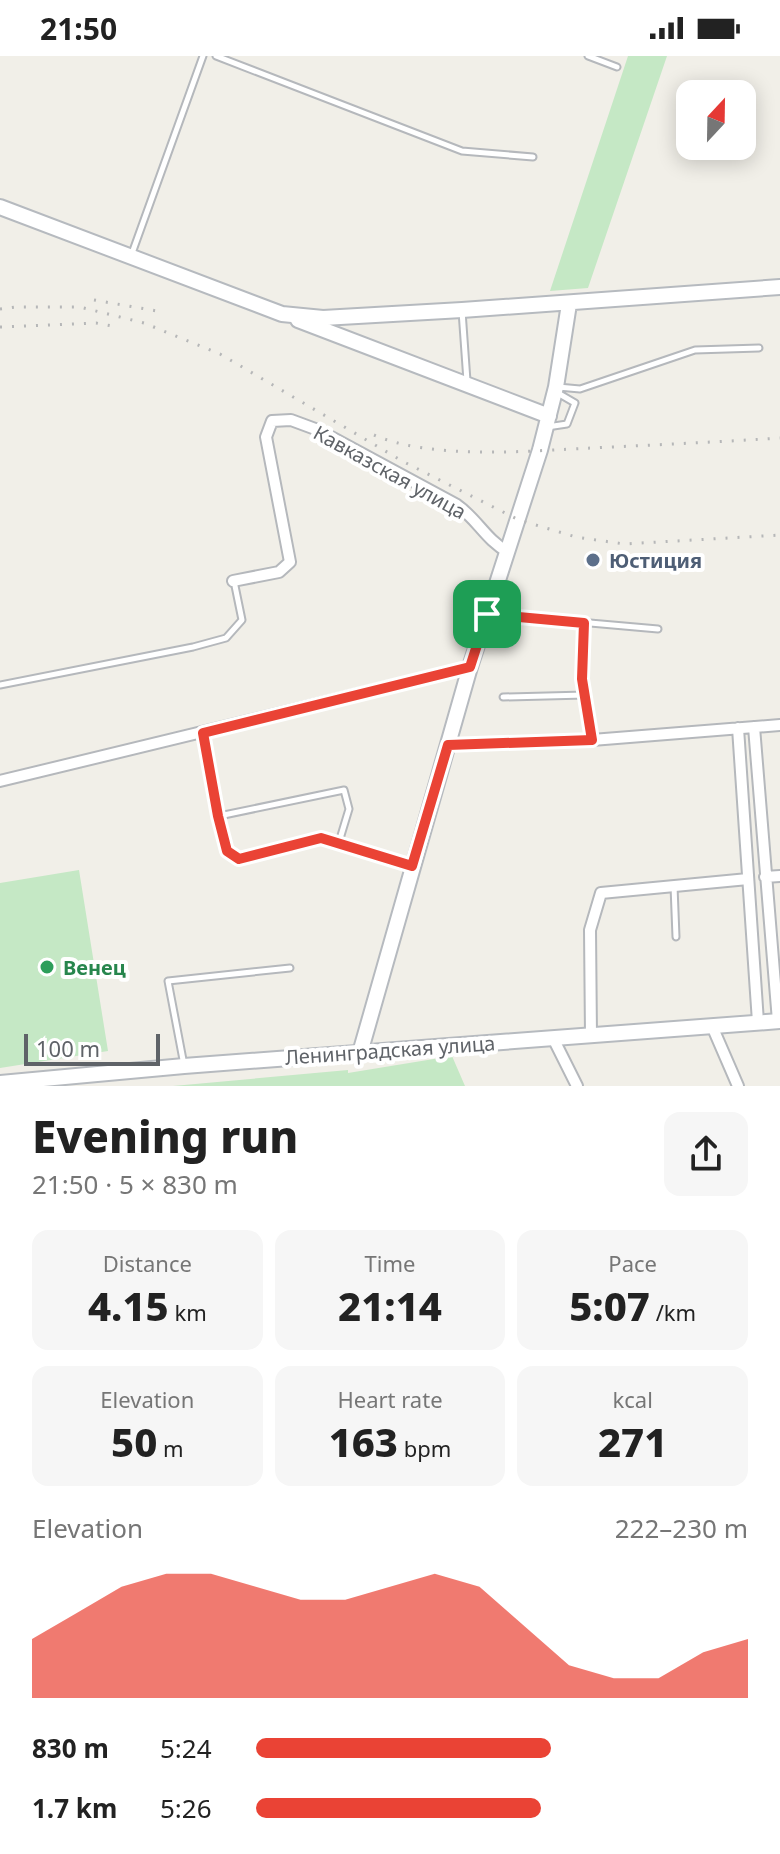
<!DOCTYPE html>
<html lang="en">
<head>
<meta charset="utf-8">
<style>
  :root { --surface:#fff; --page:#f6f6f6; --text:#222; --muted:#767676; --accent:#ea4335 }
  body { margin:0; font-family:"Noto Sans",sans-serif; background:var(--page); color:var(--text); height:100vh; display:flex; flex-direction:column; font-size:30px; white-space:nowrap }
  * { box-sizing:border-box; margin:0 }
  p { font-size:26px; color:var(--muted) }
  .icon { flex:none; width:44px; height:44px; fill:none; stroke:currentColor; stroke-width:2; stroke-linecap:round; stroke-linejoin:round }
  .map { position:relative; height:1030px; overflow:hidden }
  .drawer { display:flex; flex-direction:column; background:var(--surface); flex:1 }
  .drawer>* { flex:none }
  .needle { width:52px; rotate:22deg }
  .fabs { position:absolute; left:676px; top:24px; display:grid; gap:16px }
  .fabs a { display:grid; place-items:center; width:80px; height:80px; border-radius:16px; background:var(--surface); box-shadow:0 4px 20px #0003; font-size:40px }
  .scale { position:absolute; left:24px; bottom:20px; width:136px; box-sizing:border-box; padding-left:8px; border:4px solid #5f6368; border-top:0; font-size:22px; line-height:28px; white-space:nowrap; color:#5f6368; -webkit-text-stroke:6px #fff; paint-order:stroke }
  .pin { position:absolute; display:grid; place-items:center; width:68px; height:68px; color:#fff; margin:-34px; border-radius:16px; box-shadow:0 4px 12px #0006 }
  .round { display:grid; place-items:center; flex:none; width:84px; height:84px; border-radius:16px; background:var(--page) }
  .summary { display:flex; align-items:center; justify-content:space-between; height:136px; padding:0 32px }
  h1 { font-size:44px; font-weight:800; line-height:60px }
  .metrics { display:grid; grid-template-columns:repeat(3,1fr); gap:12px; height:136px; padding:8px 32px }
  .metrics div { display:grid; align-content:center; border-radius:16px; background:var(--page); text-align:center }
  .metrics b { font-size:40px; font-weight:800 }
  .metrics small { font-size:22px; font-weight:400 }
  .metrics p { font-size:22px }
  .chart { height:224px; padding:16px 32px }
  .chart p { display:flex; justify-content:space-between }
  .chart svg { width:100%; height:144px; margin-top:8px; fill:var(--accent); opacity:.7 }
  ul { padding:0 32px; list-style:none; font-size:26px }
  li { display:grid; grid-template-columns:128px 96px 1fr; align-items:center; height:60px }
  li i { height:20px; border-radius:10px; background:var(--accent) }
  .status { display:flex; justify-content:space-between; align-items:center; height:56px; padding:0 40px; background:var(--surface); direction:ltr }
  .status svg { height:22px; fill:currentColor }
  .map>svg:first-child { display:block }
  .green { fill:#c5e8c5 }
  .lines { fill:none; stroke-linecap:round; stroke-linejoin:round }
  .lane-casing { stroke:#b5b8bc; stroke-width:9 }
  .street-casing { stroke:#b5b8bc; stroke-width:14 }
  .secondary-casing { stroke:#b6babf; stroke-width:18 }
  .lane { stroke:#fff; stroke-width:5 }
  .street { stroke:#fff; stroke-width:10 }
  .secondary { stroke:#fff; stroke-width:14 }
  .rail { stroke:#b6b7b8; stroke-width:3; stroke-dasharray:2 10; stroke-linecap:butt }
  .route-casing { stroke:#fff; stroke-width:16 }
  .route { stroke:#ea4335; stroke-width:10 }
  .service-dot { fill:#5c6f8a; stroke:#fff; stroke-width:3 }
  .leisure-dot { fill:#2e9e5b; stroke:#fff; stroke-width:3 }
  .labels { text-anchor:middle; dominant-baseline:central; stroke-width:8; stroke-linejoin:round; paint-order:stroke }
  .street-label { font-size:20px; fill:#5f6368; stroke:#fff }
  .service-label { font-size:20px; font-weight:bold; fill:#4e5e75; stroke:#fff; text-anchor:start }
  .leisure-label { font-size:20px; font-weight:bold; fill:#27864d; stroke:#fff; text-anchor:start }
</style>
</head>
<body>
<div class="status"><b>21:50</b><svg viewBox="0 0 49 12"><path d="M0 12V9h3v3zM5 12V6h3v6zM10 12V3h3v9zM15 12V0h3v12zM26 1h20v11H26zM47 4h2v5h-2z"/></svg></div>
<div class="map">
<svg width="780" height="1030" viewBox="0 0 780 1030">
  <rect width="100%" height="100%" fill="#f1efe8"/>
  <path class="green" d="M628,0H667L588,232L550,235Z
    M79,814L108,995L0,1012V827Z
    M452,1000L465,1030H173L348,1014V1017Z"/>
  <g class="lines">
    <defs>
      <path id="lane" d="M216,0L462,95L533,101
        M588,0L617,11
        M131,200L203,0
        M462,255L467,325
        M558,331L580,333L695,294L759,292
        M547,371L567,368L575,347L556,336
        M488,558L658,573
        M584,567L582,623L592,684
        M0,629L193,591L226,582L242,564L234,525
        M503,641L585,639
        M219,760L344,734L349,753L339,786
        M674,830L676,881
        M184,1009L168,925L290,912"/>
      <path id="street" d="M233,525L279,516L290,506L266,381L272,365L291,364L318,374L457,449C477,463 486,484 508,496
        M754,671L778,965
        M738,672L758,966
        M203,677L218,760L227,795L239,803L321,782L412,810
        M448,689L592,684L780,669
        M0,725L470,611
        M765,821L780,820
        M712,970L738,1030
        M591,979L590,874L601,837L748,823
        M553,982L577,1030"/>
      <path id="secondary" d="M0,151L282,258L323,262L462,254L780,231
        M298,264L549,360
        M360,997L470,611L540,394L556,331L569,248
        M0,1027L184,1010L780,965"/>
    </defs>
    <use href="#lane" class="lane-casing"/>
    <use href="#street" class="street-casing"/>
    <use href="#secondary" class="secondary-casing"/>
    <use href="#lane" class="lane"/>
    <use href="#street" class="street"/>
    <use href="#secondary" class="secondary"/>
    <path class="rail" d="M94,244L157,255
      M0,253L16,251H80L144,267L220,298L404,406L519,464L576,481L624,488L780,479
      M0,271L96,267L112,270
      M374,379C432,404 528,395 591,392C654,389 717,386 780,382"/>
  </g>
  <g class="lines">
    <defs>
      <path id="route" d="M487,558L584,567L582,623L592,684L448,689L412,810L321,782L239,803L227,795L218,760L203,677L470,611Z"/>
    </defs>
    <use href="#route" class="route-casing"/>
    <use href="#route" class="route"/>
  </g>
  <circle class="service-dot" cx="593" cy="504" r="8"/>
  <circle class="leisure-dot" cx="47" cy="911" r="8"/>
  <g class="labels">
    <g class="street-label">
      <text transform="translate(390 416) rotate(29)">Кавказская улица</text>
      <text transform="translate(390 994) rotate(-4)">Ленинградская улица</text>
    </g>
    <g class="service-label">
      <text x="609" y="504">Юстиция</text>
    </g>
    <g class="leisure-label">
      <text x="63" y="911">Венец</text>
    </g>
  </g>
</svg>
<div class="fabs">
<a><svg class="needle" viewBox="-14 -14 28 28"><path d="M0-13l5 13h-10z" fill="#e53935"/><path d="M0 13l5-13h-10z" fill="#767676"/></svg></a>
</div>
<div class="scale">100 m</div>
<div class="pin" style="left:487px;top:558px;background:#1e9e55"><svg class="icon" aria-label="arrive" viewBox="0 0 24 24"><path d="M6 21V4h12l-3 4 3 4H6"/></svg></div>
</div>
<section class="drawer">
<div class="summary"><div><h1>Evening run</h1><p>21:50 · 5 × 830 m</p></div><a class="round"><svg class="icon" aria-label="share" viewBox="0 0 24 24"><path d="M12 15V3M7 8l5-5 5 5M5 13v7h14v-7"/></svg></a></div>
<div class="metrics">
<div><p>Distance</p><b>4.15<small> km</small></b></div>
<div><p>Time</p><b>21:14</b></div>
<div><p>Pace</p><b>5:07<small> /km</small></b></div>
</div>
<div class="metrics">
<div><p>Elevation</p><b>50<small> m</small></b></div>
<div><p>Heart rate</p><b>163<small> bpm</small></b></div>
<div><p>kcal</p><b>271</b></div>
</div>
<div class="chart"><p><span>Elevation</span>222–230 m</p>
<svg viewBox="0 0 160 44" preserveAspectRatio="none"><path d="M0 44V26L10 18L20 10L30 6L40 6L50 10L60 14L70 14L80 10L90 6L100 10L110 22L120 34L130 38L140 38L150 30L160 26V44z"/></svg>
</div>
<ul>
<li><b>830 m</b>5:24<i style="width:60%"></i></li>
<li><b>1.7 km</b>5:26<i style="width:58%"></i></li>
</ul>
</section>
</body>
</html>
